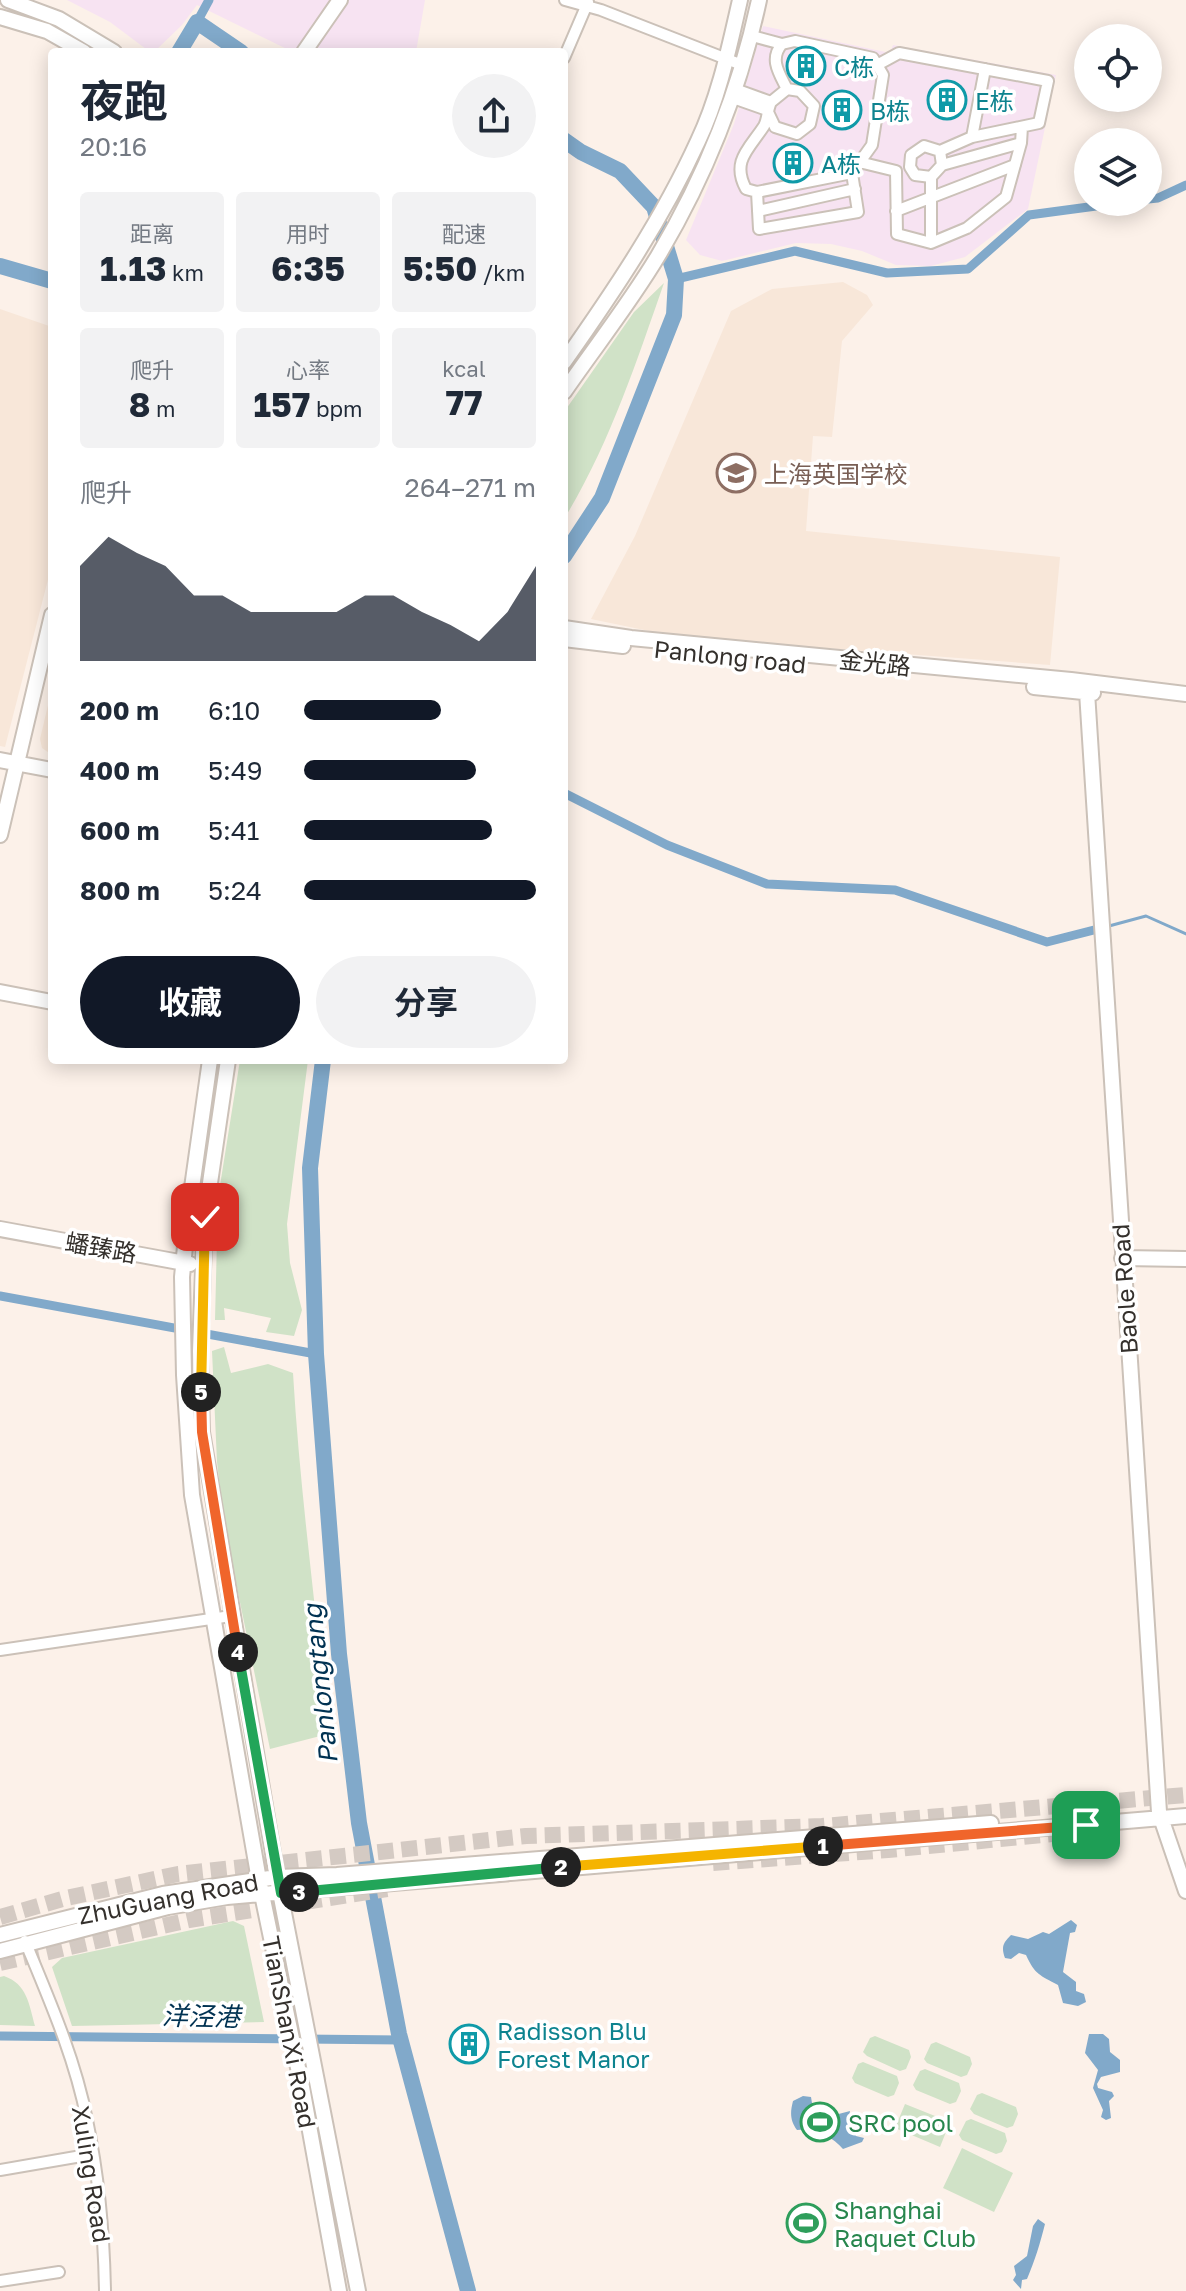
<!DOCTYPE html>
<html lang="zh">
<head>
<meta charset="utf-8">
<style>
  :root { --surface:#fff; --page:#f2f2f3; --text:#1f2937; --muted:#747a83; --accent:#111827 }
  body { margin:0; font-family:"Golos Text","Noto Sans SC",sans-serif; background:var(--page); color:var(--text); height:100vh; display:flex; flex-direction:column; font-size:30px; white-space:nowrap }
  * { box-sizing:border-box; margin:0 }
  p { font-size:26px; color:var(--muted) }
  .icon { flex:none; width:44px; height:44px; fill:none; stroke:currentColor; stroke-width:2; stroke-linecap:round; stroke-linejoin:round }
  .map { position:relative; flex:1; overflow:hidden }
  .sheet { position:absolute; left:48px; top:48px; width:520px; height:1016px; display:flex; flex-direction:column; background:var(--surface); border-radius:8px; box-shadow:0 4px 20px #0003 }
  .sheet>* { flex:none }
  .tools { position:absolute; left:1074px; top:24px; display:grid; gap:16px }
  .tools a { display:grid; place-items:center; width:88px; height:88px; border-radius:50%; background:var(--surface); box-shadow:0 4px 20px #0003; font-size:40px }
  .pin { position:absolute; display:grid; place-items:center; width:68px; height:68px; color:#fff; margin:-34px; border-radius:16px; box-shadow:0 4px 12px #0006 }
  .km { position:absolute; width:40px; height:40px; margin:-20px; border-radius:50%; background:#222; color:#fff; font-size:22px; line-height:40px; text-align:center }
  .round { display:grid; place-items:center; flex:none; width:84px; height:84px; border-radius:42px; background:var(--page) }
  .overview { display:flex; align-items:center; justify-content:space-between; height:136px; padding:0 32px }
  h1 { font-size:44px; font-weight:700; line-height:60px }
  .metrics { display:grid; grid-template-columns:repeat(3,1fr); gap:12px; height:136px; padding:8px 32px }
  .metrics div { display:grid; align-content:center; border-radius:8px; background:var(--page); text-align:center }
  .metrics b { font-size:34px; font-weight:700 }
  .metrics small { font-size:22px; font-weight:400 }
  .metrics p { font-size:22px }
  .chart { height:224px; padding:16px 32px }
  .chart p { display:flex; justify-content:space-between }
  .chart svg { width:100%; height:144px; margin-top:8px; fill:var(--accent); opacity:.7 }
  .button { display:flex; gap:16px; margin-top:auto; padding:16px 32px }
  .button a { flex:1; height:92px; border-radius:48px; background:var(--accent); color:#fff; font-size:32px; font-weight:700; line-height:92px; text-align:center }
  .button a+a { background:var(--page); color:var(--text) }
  ul { padding:0 32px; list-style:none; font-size:26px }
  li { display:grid; grid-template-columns:128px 96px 1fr; align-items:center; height:60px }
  li i { height:20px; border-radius:10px; background:var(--accent) }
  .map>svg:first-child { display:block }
  .commercial { fill:#f7e3f2 }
  .built { fill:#f8e7d9 }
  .green { fill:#d0e2c7 }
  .water { fill:#81a9ca }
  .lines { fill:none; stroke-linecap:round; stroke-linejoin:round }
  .stream { stroke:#81a9ca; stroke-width:3 }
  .canal { stroke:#81a9ca; stroke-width:9 }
  .river { stroke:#81a9ca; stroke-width:16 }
  .primary-tunnel { stroke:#d4cac3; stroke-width:16; stroke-dasharray:16 8; stroke-linecap:butt }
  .street-casing { stroke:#cbc1b8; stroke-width:14 }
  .secondary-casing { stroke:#cbc1b8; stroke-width:18 }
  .street { stroke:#fff; stroke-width:10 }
  .secondary { stroke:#fff; stroke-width:14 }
  .split-1-casing { stroke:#fff; stroke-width:16 }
  .split-2-casing { stroke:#fff; stroke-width:16 }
  .split-3-casing { stroke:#fff; stroke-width:16 }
  .split-4-casing { stroke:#fff; stroke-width:16 }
  .split-5-casing { stroke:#fff; stroke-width:16 }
  .split-6-casing { stroke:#fff; stroke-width:16 }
  .split-1 { stroke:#f0652b; stroke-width:10 }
  .split-2 { stroke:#f5b400; stroke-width:10 }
  .split-3 { stroke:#22a559; stroke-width:10 }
  .split-4 { stroke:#22a559; stroke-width:10 }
  .split-5 { stroke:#f0652b; stroke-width:10 }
  .split-6 { stroke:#f5b400; stroke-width:10 }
  .labels { text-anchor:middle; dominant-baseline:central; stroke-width:7; stroke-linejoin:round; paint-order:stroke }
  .culture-label { font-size:24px; fill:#0d838f; stroke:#fff; text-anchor:start }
  .education-label { font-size:24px; fill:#785e54; stroke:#fff; text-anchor:start }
  .street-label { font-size:24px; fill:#34302c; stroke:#fff }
  .leisure-label { font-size:24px; fill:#27864d; stroke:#fff; text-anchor:start }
  .water-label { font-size:26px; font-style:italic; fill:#003252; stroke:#fff }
</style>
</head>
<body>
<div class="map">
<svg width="1186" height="2291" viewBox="0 0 1186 2291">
  <rect width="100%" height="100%" fill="#fcf1e9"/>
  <path class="commercial" d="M67,0H425L416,52H293L197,5L182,25L154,52H150L110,22Z
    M763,26L890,53L893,45L1056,75L1028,209L965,257L931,266L896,265L862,251L831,244L796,243L722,261L700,255L686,240L734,124Z"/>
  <path class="built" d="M843,282L867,295L873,305L842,341L832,437L813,436L806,531L1060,557L1050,665L678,637L591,619L635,536L731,311L772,289Z
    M0,309L52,327V564L5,747L0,746Z
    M52,688V755L42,748L40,739Z"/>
  <path class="green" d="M664,283C636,363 609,446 564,519V412L634,312Z
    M240,1060H308L287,1224L290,1263L302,1310L294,1336L266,1332L271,1318L224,1308L225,1320H215L218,1198Z
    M224,1347L231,1373L268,1364L293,1373C300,1494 317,1614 328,1734L270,1749L224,1524L217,1462L212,1351Z
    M233,1921L244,1926L264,2022L72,2026L52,1967L62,1958Z
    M4,1976C27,1984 29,2004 35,2026L0,2025V1977Z
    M875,2036L909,2050L911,2057L906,2069L900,2071L867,2056L863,2052L870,2038Z
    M936,2042L970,2057L972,2064L967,2075L961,2077L927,2063L924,2059L931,2044Z
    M863,2062L897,2076L899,2083L894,2095L888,2097L855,2083L852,2078L858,2064Z
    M925,2069L959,2083L961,2091L956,2102L950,2104L916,2090L913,2085L920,2071Z
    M982,2093L1016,2107L1018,2114L1013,2126L1007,2128L974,2114L970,2109L977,2095Z
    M905,2104L950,2122L940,2147L895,2128Z
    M971,2119L1005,2133L1007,2141L1002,2152L996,2154L962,2140L959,2135L966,2121Z
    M962,2148L1013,2173L994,2212L943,2188Z"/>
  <path class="water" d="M1071,1920L1077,1925L1075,1932L1070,1933L1063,1972L1076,1982V1991L1084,1994L1086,2002L1078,2006L1063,2003L1058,1985C1040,1975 1035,1975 1026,1955L1019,1953L1011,1959L1005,1958C1001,1947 1003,1943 1011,1935L1028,1939L1043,1932L1049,1934Z
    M1089,2034H1103L1109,2039L1110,2052L1120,2060V2072L1101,2077L1097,2084L1098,2088L1112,2092L1114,2096L1109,2101L1111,2118L1106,2120L1101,2117L1103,2110L1093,2088L1098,2070L1085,2053Z
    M803,2096L811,2097L812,2103L831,2116L850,2111L848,2123L853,2126L856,2136L864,2138L862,2142L843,2149C832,2136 814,2127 797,2130C790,2120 790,2113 793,2101Z
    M1038,2219L1045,2224C1040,2244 1035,2260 1027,2279L1022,2280L1021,2289L1013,2280L1016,2275L1014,2266L1027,2256L1033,2226Z"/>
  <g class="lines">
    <path class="stream" d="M1109,926L1146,916L1186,934"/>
    <path class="canal" d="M197,22L209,0
      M1148,199L1158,198L1186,185
      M676,279L795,251L887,273L968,269L1029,215L1126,202
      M564,793L667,845L767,884L895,890L1047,942L1094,930
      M0,1296L316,1354
      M0,2036L401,2040"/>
    <path class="river" d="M179,52L197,22L241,52
      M564,140L581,152L620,171L654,207L676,279L674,315L602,498L564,556
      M0,266L52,281
      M323,1060L310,1168L316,1354L339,1654L359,1823L399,2034L468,2291"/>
    <path class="primary-tunnel" d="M713,1863L888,1850L1073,1832
      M0,1917L66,1898L178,1874L526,1836L822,1826L1186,1795
      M0,1963L189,1920L387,1889"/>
    <defs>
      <path id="street" d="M565,0L601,10L742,65
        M752,36L782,44L795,41L873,58L883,75L872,145L852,173L757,192L746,189C731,161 749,149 764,126C768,119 767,110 771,102
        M782,44C769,59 779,73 787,89
        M564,58L588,2
        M877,65L899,53L1048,81L1039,123L972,137L940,151
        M733,98L767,110L775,127L797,134L810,124L814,106L800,91L787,89L771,102L735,89
        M972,137L985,69
        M924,146L940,151L942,165L931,177L915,175L910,167L911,155Z
        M859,162L896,171L897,234L931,243L967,228L1006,197L1021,143L1022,127
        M942,165L1021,143
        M757,192L759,229L858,212L852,173
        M758,211L855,189
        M896,211L1015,165
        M931,243V177
        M0,1650L231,1616
        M25,1941C49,1999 75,2058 87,2120C99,2177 104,2233 105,2291
        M0,2170L93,2154
        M0,2281L59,2272"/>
      <path id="secondary" d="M8,0L59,19L114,52
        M0,17L47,31L84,52
        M304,52L340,0
        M564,362C614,291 662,220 698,141C719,97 729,48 740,0
        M564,392C595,347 630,303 658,256C705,177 740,89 759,0
        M564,628L631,638L1071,680L1186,694
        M564,639L623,646
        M1084,682L1087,692L1159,1812L1186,1891
        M1034,687L1093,693
        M0,760L52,770
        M0,835L52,615
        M0,992L52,1002
        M210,1060L188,1216L182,1277L184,1375L192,1495L259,1880L302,2087L339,2291
        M228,1060L205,1217L200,1351L202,1432L277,1877L358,2291
        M0,1229L190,1264
        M1122,1258L1186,1259
        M0,1935L163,1894L277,1877L337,1875L991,1823
        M0,1951L168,1907L227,1897L1186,1816"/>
    </defs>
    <use href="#street" class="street-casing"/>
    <use href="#secondary" class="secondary-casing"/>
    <use href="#street" class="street"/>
    <use href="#secondary" class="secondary"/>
  </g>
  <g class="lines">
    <defs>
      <path id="split-1" d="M823,1846L1086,1825"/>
      <path id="split-2" d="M561,1867L823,1846"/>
      <path id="split-3" d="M299,1892L561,1867"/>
      <path id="split-4" d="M238,1652L281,1893L299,1892"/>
      <path id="split-5" d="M201,1392L202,1432L238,1652"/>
      <path id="split-6" d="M201,1392L205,1217"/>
    </defs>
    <use href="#split-1" class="split-1-casing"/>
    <use href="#split-2" class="split-2-casing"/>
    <use href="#split-3" class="split-3-casing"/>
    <use href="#split-4" class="split-4-casing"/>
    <use href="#split-5" class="split-5-casing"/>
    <use href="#split-6" class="split-6-casing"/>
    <use href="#split-1" class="split-1"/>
    <use href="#split-2" class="split-2"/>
    <use href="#split-3" class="split-3"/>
    <use href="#split-4" class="split-4"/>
    <use href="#split-5" class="split-5"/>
    <use href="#split-6" class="split-6"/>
  </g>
  <defs>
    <symbol id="building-ring" viewBox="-11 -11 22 22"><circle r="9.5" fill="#fff" stroke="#0f9aa8" stroke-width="1.5"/><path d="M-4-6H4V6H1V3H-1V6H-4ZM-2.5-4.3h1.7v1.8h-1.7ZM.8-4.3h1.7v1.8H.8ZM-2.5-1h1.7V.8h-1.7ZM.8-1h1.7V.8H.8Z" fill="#0f9aa8"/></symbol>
    <symbol id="school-ring" viewBox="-11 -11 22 22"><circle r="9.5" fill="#fff" stroke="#8d6e63" stroke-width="1.5"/><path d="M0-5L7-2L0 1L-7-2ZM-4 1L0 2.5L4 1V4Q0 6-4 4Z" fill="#8d6e63"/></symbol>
    <symbol id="stadium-ring" viewBox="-11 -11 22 22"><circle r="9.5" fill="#fff" stroke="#2e9e5b" stroke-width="1.5"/><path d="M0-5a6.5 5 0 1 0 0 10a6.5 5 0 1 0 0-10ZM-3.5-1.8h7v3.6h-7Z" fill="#2e9e5b"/></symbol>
  </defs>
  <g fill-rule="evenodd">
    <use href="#building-ring" x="784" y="44" width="44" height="44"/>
    <use href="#building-ring" x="925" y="78" width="44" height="44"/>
    <use href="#building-ring" x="820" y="88" width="44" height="44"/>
    <use href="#building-ring" x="771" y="141" width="44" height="44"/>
    <use href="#school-ring" x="714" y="451" width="44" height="44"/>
    <use href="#building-ring" x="447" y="2022" width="44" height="44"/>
    <use href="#stadium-ring" x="798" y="2100" width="44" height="44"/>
    <use href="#stadium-ring" x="784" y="2201" width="44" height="44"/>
  </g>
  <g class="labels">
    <g class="culture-label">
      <text x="834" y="66">C栋</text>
      <text x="975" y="100">E栋</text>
      <text x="870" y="110">B栋</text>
      <text x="821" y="163">A栋</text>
      <text x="497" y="2030">Radisson Blu<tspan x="497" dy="28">Forest Manor</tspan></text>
    </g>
    <g class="education-label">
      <text x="764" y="473">上海英国学校</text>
    </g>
    <g class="street-label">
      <text transform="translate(730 656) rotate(6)">Panlong road</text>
      <text transform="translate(875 662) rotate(6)">金光路</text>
      <text transform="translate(101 1247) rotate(10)">蟠臻路</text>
      <text transform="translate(1124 1289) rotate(-94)">Baole Road</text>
      <text transform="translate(168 1898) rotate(-11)">ZhuGuang Road</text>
      <text transform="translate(290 2032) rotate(79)">TianShanXi Road</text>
      <text transform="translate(92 2174) rotate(81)">Xuling Road</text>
    </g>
    <g class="leisure-label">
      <text x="848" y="2122">SRC pool</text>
      <text x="834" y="2209">Shanghai<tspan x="834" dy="28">Raquet Club</tspan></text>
    </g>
    <g class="water-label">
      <text transform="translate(320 1684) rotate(-96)">Panlongtang</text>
      <text transform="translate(201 2016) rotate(1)">洋泾港</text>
    </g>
  </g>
</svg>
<div class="tools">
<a><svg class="icon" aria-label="locate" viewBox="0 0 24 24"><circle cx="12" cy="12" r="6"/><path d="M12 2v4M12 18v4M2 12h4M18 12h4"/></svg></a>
<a><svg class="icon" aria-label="layers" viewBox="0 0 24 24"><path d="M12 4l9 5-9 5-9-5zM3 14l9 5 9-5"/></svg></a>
</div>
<div class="pin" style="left:1086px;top:1825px;background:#1e9e55"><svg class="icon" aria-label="arrive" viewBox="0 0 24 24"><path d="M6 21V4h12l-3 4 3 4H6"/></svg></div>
<div class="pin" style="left:205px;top:1217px;background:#d93025"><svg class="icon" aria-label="check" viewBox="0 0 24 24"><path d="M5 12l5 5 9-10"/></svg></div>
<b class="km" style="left:823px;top:1846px">1</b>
<b class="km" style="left:561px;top:1867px">2</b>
<b class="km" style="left:299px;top:1892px">3</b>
<b class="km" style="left:238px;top:1652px">4</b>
<b class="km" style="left:201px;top:1392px">5</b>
<section class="sheet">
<div class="overview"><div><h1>夜跑</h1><p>20:16</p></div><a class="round"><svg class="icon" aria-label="share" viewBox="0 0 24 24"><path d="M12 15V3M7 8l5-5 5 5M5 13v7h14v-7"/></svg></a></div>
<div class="metrics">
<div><p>距离</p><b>1.13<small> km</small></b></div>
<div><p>用时</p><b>6:35</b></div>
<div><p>配速</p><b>5:50<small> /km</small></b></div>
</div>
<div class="metrics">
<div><p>爬升</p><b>8<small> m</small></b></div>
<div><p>心率</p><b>157<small> bpm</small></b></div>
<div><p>kcal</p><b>77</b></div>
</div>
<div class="chart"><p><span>爬升</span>264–271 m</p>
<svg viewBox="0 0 160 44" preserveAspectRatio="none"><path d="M0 44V15L10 6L20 11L30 15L40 24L50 24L60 29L70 29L80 29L90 29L100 24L110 24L120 29L130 33L140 38L150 29L160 15V44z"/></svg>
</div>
<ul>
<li><b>200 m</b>6:10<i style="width:59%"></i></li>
<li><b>400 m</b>5:49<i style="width:74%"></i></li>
<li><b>600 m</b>5:41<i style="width:81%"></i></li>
<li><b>800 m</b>5:24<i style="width:100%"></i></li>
</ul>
<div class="button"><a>收藏</a><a>分享</a></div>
</section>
</div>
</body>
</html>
